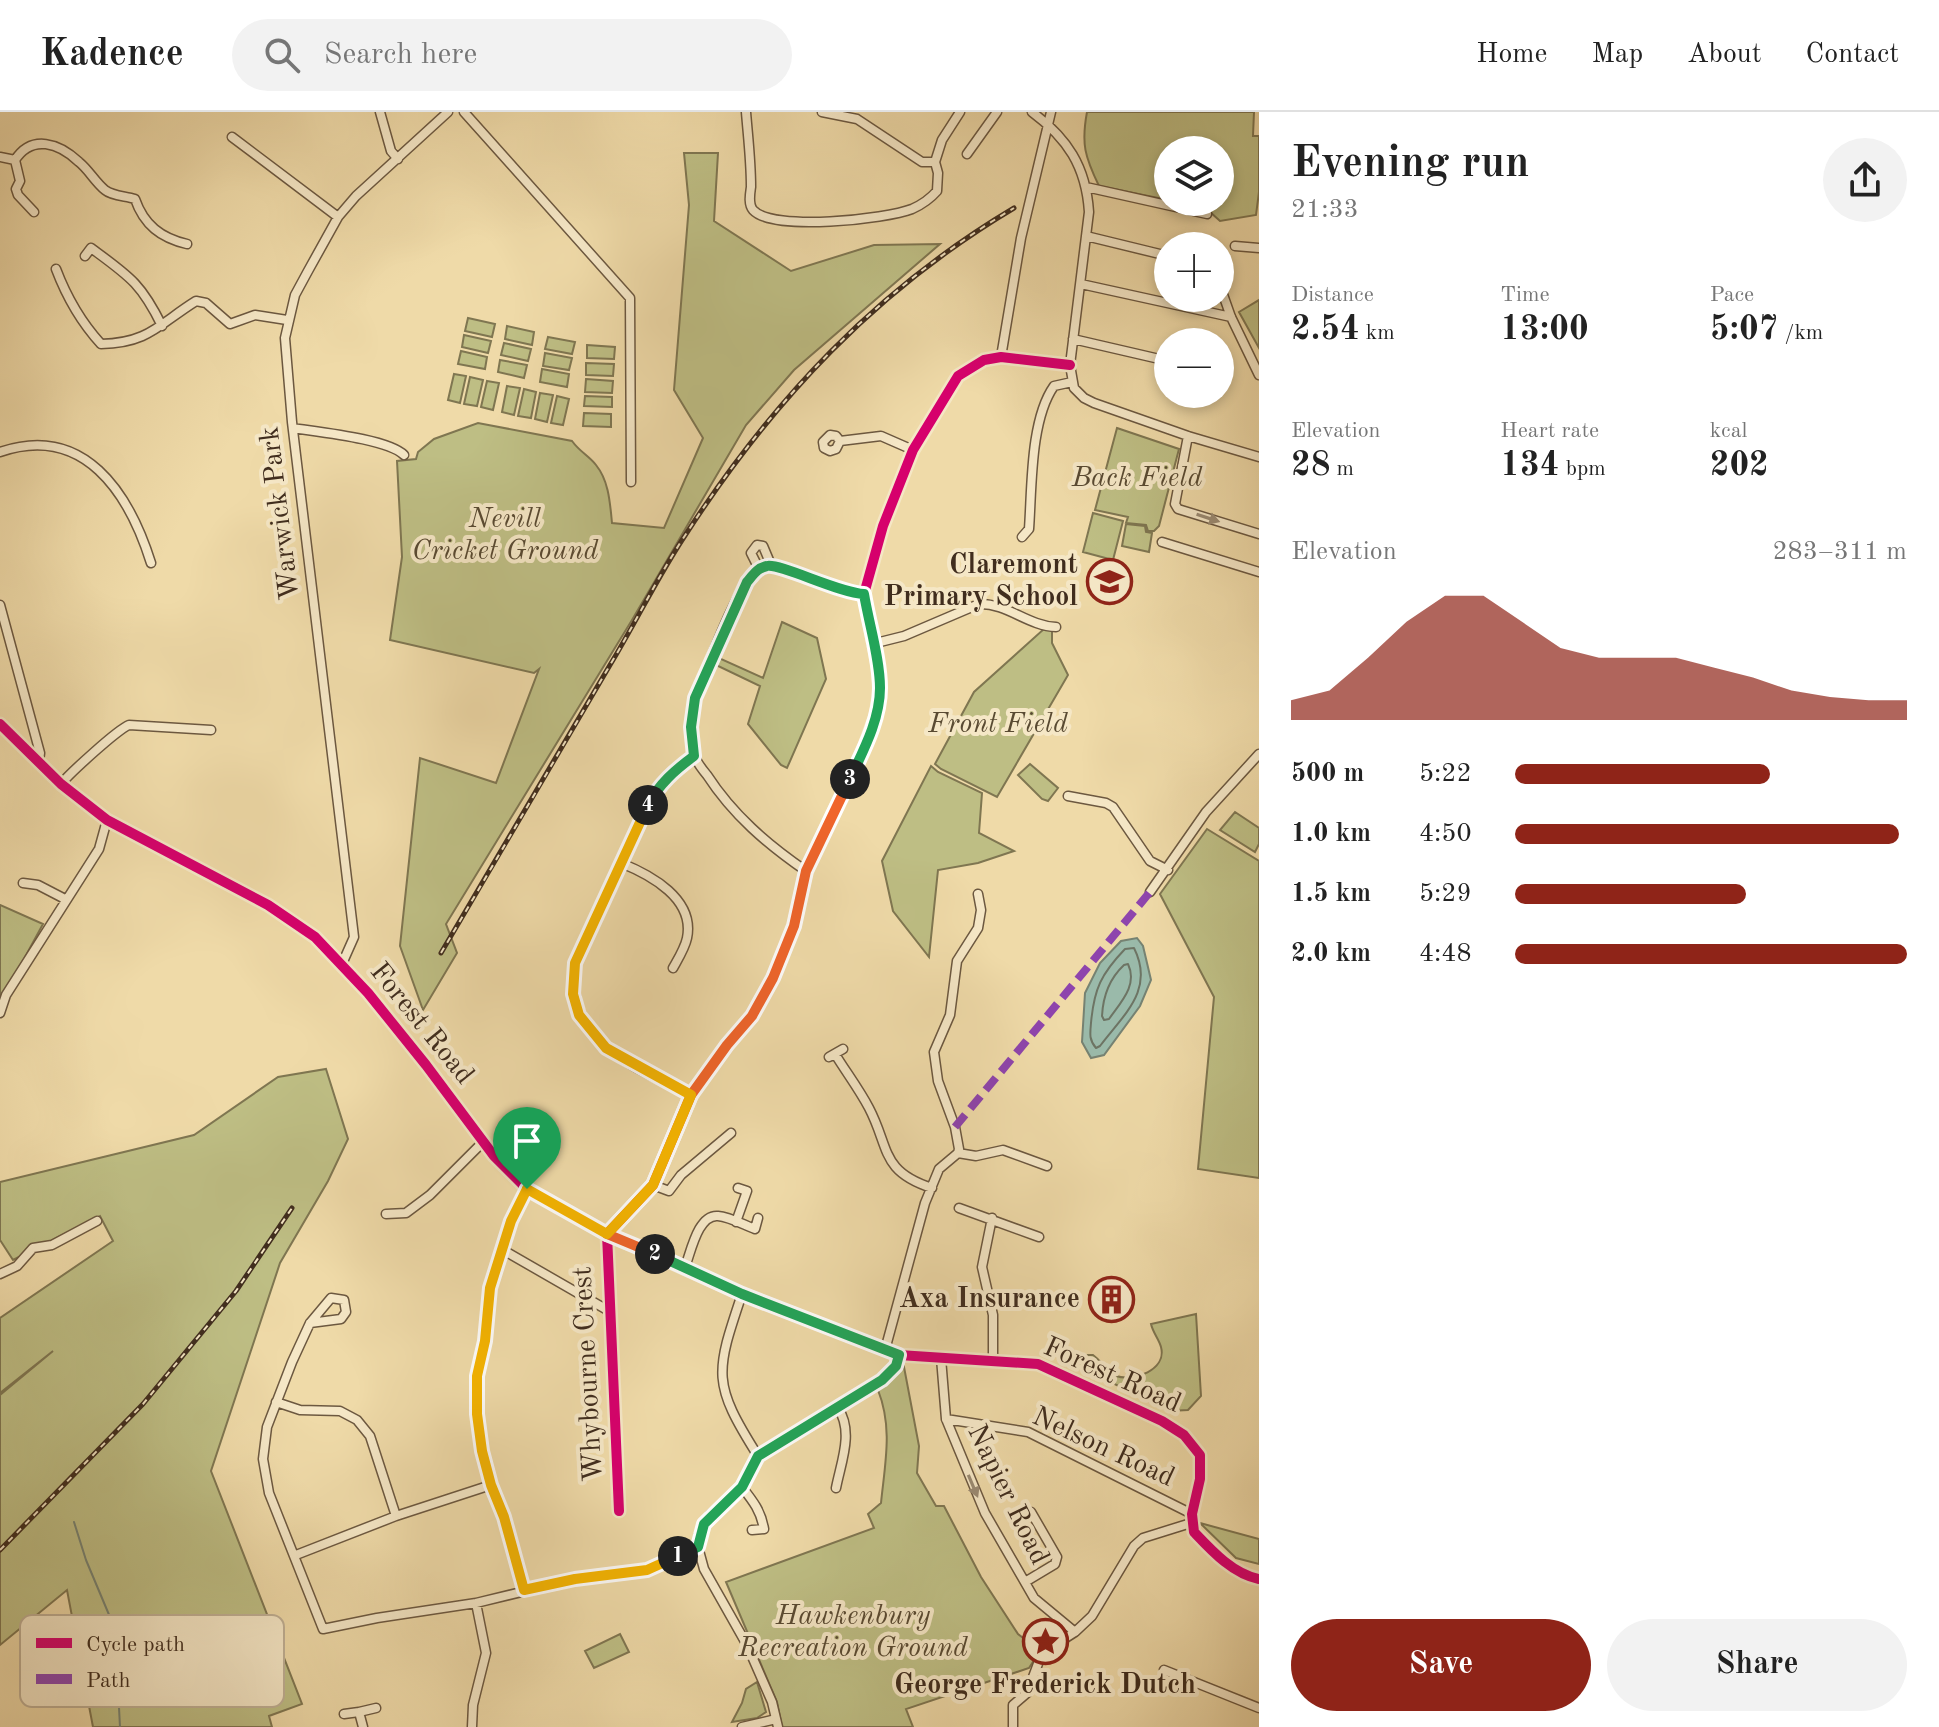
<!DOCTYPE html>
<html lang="en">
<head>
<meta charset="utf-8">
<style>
  :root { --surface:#fff; --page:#f2f2f2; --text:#222; --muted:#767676; --line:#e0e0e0; --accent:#8f2418 }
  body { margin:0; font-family:"Old Standard TT",serif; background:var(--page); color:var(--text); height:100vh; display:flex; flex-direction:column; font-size:30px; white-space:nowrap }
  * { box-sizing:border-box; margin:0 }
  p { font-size:26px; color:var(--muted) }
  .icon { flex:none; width:44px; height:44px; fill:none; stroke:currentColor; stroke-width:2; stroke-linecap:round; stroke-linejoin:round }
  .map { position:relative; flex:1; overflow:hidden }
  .side { display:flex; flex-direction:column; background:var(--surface); width:680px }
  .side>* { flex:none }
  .fabs { position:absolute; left:1154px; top:24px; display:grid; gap:16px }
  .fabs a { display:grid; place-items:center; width:80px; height:80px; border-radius:50%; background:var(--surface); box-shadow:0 4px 12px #0003; font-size:40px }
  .pin { position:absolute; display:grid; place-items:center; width:68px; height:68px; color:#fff; margin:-82px -34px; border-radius:50% 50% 50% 0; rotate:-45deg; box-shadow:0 0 8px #0007 }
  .pin .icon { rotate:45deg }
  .km { position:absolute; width:40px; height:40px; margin:-20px; border-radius:50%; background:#222; color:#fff; font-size:22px; line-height:40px; text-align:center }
  .round { display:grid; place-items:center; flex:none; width:84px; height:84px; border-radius:42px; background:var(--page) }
  .headline { display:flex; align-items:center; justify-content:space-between; height:136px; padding:0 32px }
  h1 { font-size:44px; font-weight:700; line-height:60px }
  .figures { display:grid; grid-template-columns:repeat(3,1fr); gap:12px; height:136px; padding:8px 32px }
  .figures div { display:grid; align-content:center }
  .figures b { font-size:34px; font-weight:700 }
  .figures small { font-size:22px; font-weight:400 }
  .figures p { font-size:22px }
  .chart { height:224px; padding:16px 32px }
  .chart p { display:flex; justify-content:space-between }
  .chart svg { width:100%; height:144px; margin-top:8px; fill:var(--accent); opacity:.7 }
  .cta { display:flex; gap:16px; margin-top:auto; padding:16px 32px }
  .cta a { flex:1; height:92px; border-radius:48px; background:var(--accent); color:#fff; font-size:32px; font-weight:700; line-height:92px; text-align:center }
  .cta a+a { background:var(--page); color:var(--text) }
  ul { padding:0 32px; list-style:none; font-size:26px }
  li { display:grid; grid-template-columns:128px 96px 1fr; align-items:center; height:60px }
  li i { height:20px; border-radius:10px; background:var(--accent) }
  header { display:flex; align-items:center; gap:48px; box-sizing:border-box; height:112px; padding:0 40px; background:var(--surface); border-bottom:2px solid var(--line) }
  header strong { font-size:38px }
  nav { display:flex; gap:44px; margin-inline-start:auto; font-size:28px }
  .search { width:560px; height:72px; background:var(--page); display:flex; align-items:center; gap:20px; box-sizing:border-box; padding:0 28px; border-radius:44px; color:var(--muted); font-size:30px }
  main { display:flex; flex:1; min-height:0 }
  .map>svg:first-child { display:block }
  .green { fill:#bebe84; stroke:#7f7651; stroke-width:2 }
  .water { fill:#9abaaa; stroke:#768272; stroke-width:2 }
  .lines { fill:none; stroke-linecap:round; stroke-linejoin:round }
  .shore { stroke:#6d7464; stroke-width:2 }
  .stream { stroke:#768272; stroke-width:2 }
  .minor-casing { stroke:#6c5840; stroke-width:11 }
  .minor { stroke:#f5e7c6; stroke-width:8 }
  .rail-casing { stroke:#402d1e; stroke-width:5 }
  .rail { stroke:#f5e7c6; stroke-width:2; stroke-dasharray:6; stroke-linecap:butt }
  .quiet { stroke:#8e44ad; stroke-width:8; stroke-dasharray:16 8; stroke-linecap:butt }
  .cycleway-casing { stroke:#f5e7c6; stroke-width:15 }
  .cycleway { stroke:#d6006c; stroke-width:10 }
  .oneway { fill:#9a8a72 }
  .split-1-casing { stroke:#fff; stroke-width:16 }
  .split-2-casing { stroke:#fff; stroke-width:16 }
  .split-3-casing { stroke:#fff; stroke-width:16 }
  .split-4-casing { stroke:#fff; stroke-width:16 }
  .split-5-casing { stroke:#fff; stroke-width:16 }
  .split-1 { stroke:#f5b400; stroke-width:10 }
  .split-2 { stroke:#22a559; stroke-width:10 }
  .split-3 { stroke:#f0652b; stroke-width:10 }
  .split-4 { stroke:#22a559; stroke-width:10 }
  .split-5 { stroke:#f5b400; stroke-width:10 }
  .labels { text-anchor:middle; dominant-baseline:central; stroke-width:8; stroke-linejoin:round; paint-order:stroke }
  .park-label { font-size:28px; font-style:italic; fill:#594a32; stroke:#f5e7c6 }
  .street-label { font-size:28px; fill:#402d1e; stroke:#f5e7c6 }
  .poi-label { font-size:28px; font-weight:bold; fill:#402d1e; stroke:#f5e7c6; text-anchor:end }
  .key { fill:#f5e7c6; stroke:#bfaf94; stroke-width:2 }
  .key-label { font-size:22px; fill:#402d1e }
</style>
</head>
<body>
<header>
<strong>Kadence</strong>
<div class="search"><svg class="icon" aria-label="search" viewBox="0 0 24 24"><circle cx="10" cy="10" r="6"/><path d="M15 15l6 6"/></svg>Search here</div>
<nav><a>Home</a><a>Map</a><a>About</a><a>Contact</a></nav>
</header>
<main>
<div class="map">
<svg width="1259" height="1615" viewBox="0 0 1259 1615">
  <rect width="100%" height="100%" fill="#efdaa8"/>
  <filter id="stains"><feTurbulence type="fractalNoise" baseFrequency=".0025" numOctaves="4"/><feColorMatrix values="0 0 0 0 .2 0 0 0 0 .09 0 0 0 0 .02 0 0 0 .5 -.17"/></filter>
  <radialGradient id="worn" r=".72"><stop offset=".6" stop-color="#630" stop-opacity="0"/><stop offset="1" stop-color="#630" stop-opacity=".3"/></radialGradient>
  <path class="green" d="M1087,0H1254L1253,24H1259V80L1256,103L1220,109L1210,100L1175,90H1220V38H1168V88L1099,74C1085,45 1081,32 1087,0Z
    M684,41H718L714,109L791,159L874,133L940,132L794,258L746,313L632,508L446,812L457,841L423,898L400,834L420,646L496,671L539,557L534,561L390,528L402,445L397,349L416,347L418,340L434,327L478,311L572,329C580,340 589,344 596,353C609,369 610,391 612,411L664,416L703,326L674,278L689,93Z
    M1259,188V236L1239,200Z
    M468,206L495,212L492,225L465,219Z
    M507,214L534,220L532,233L505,227Z
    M464,223L491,229L488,241L462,235Z
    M548,225L575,230L572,242L545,237Z
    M504,231L531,237L528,249L501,243Z
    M587,233L615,235L614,247L587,246Z
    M461,239L487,245L485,257L458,252Z
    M545,241L572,246L569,258L543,254Z
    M500,248L527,253L524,266L498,260Z
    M586,251L614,252L613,264L586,263Z
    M542,257L569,262L567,275L540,270Z
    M454,262L466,264L460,291L448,288Z
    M470,265L483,268L477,294L464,292Z
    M586,267L613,269L612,281L585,280Z
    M487,269L499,271L493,298L481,295Z
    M507,274L520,276L514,303L502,300Z
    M524,277L536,280L531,306L518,304Z
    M540,281L553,283L547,310L535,307Z
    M557,284L569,287L563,313L551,311Z
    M585,284L612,285V295L584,294Z
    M584,301L611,302V315L583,314Z
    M1117,316L1179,337L1159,414L1154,419H1148L1146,413L1126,411L1128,405L1095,398Z
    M1093,401L1123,409L1113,448L1083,440Z
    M1126,412L1145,414L1146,420L1152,421L1149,440L1122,434Z
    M782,510L817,526L826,567L787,656L781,653L748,612L760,574L716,553L719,546L763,566Z
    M1045,516L1052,518V531L1068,563L997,685L941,657L935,652L974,580Z
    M1030,652L1058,676L1048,689L1042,687L1018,663Z
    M931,654L938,660L982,681L979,721L1014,739L978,751L938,758L929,845L893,799L882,749Z
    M1235,700L1259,716V732L1255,740L1220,718Z
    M1207,717L1259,749V1066L1198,1057L1214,885L1160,782Z
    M0,793L43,812L0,891Z
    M326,957L348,1027L328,1069L280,1151L211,1359L302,1592L269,1604L272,1615H93L67,1478L0,1533V1283L53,1239L0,1281V1206L113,1129L100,1104L13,1148L0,1128V1070L194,1023L278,965Z
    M1124,1180L1129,1201L1104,1206L1101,1184Z
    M1196,1202L1201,1284L1188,1298L1169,1299L1074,1252L1076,1243H1093C1102,1249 1106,1260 1116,1264C1134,1270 1167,1258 1161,1235C1159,1227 1153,1221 1151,1212Z
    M904,1255L919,1334L917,1361L936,1394H944L981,1465L1018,1522L1040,1539L1029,1556L906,1597L913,1615H782L777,1590L726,1470L874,1416L868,1402L881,1391C885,1351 893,1316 878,1278Z
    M1200,1411L1259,1427V1452L1236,1446Z
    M620,1522L629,1540L594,1556L585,1539Z
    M757,1570L766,1600L757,1606L732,1610L742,1591L746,1577Z"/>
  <path class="water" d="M1137,826L1143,834L1151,868L1140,894L1104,943L1091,946L1082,930L1085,881L1100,851L1121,829Z"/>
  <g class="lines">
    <path class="shore" d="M1134,836C1155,878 1124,902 1100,934L1096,936C1089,928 1090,922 1091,911C1094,877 1101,862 1125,837Z
      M1128,852C1138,873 1121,890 1109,907L1104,908L1102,904C1103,884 1109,867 1124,853Z"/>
    <path class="stream" d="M74,1410L86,1448L115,1517L120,1615"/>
    <defs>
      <path id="minor" d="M380,0L391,39L398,47
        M464,0L630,186L631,370
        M746,0C748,25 751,49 751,75C750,82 748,92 753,98C773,120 886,107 912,97C921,93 930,87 937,79L938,61L935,50
        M822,0L857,7L922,50H935L942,28L960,0
        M1032,0C1067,26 1086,54 1089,100L1070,253L1074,276L1084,286L1094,291L1188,324L1259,345
        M232,25L338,105
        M967,42L997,0
        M0,45L15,48C32,22 59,31 79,50C89,58 95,70 105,78C112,84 125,84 135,87C144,113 161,126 187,132
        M15,48L20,69L16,77L18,83L34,100
        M1086,75L1207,102
        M1086,124L1168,144
        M1235,134L1259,136
        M85,144L91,136C129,164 141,171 162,214
        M56,157C67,186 80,209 101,232C149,231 159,212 196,189L206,191L230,212L255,203L287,208
        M1081,172L1231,205
        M1220,174L1231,205L1259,263
        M1073,227L1168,249
        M1001,245L1021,126L1051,0
        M293,316C318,320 388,327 404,343
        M1188,324L1175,392L1178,397L1259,422
        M840,329L836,337L830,339L824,336L823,330L830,323L836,324L840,329L881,324L913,338
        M0,340C84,311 129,381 151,451
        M1022,425L1029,417C1032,376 1030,308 1054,274L1072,270
        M1162,430L1259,460
        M759,457L751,441L757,433L763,434L771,453
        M0,493L40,641L39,649
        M872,532L904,524L979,492C1007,491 1028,514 1056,515
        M0,612L61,672L107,708L268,793L315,825L368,881L426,953L494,1044L527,1077L607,1122L742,1182L899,1243L1038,1252L1162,1309L1184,1323L1200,1343V1367L1192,1402L1194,1420C1212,1439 1233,1462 1259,1467
        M61,672C70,661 117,618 129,613L211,618
        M1068,684L1106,691L1113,695L1150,749L1168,758
        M621,751C651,763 695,787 687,826C685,836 678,847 673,856
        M806,759C767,732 733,703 707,663C702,657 696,650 694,642C688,624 691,604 695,586C707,558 736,473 758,458C763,454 769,453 775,454C804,463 832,481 864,482
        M23,771L38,773L65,787
        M1150,780L1206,700L1259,642
        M342,852L354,825L292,310L285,226L295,183L308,159L338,105L356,84L448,0
        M0,901L6,883L99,737L107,708
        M835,942C846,960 859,977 869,996C890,1036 880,1059 932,1076
        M829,945L843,937
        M691,983C631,953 565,931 575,851L655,679L674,658L694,644
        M958,1041L976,1044L1003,1038L1047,1054
        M653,1073L669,1079L681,1063L731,1021
        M959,1096L1039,1125
        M386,1102L406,1101L430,1083L483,1030
        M992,1106L982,1155L993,1203V1248
        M736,1110L747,1079L738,1076
        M503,1138L609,1199
        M685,1155C691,1140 698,1102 718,1104C730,1105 744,1113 755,1117L758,1106
        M0,1162L17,1154L33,1136L52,1133L97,1109
        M742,1182C715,1262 712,1271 758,1344
        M310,1211L341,1207L346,1200L344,1188L331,1186L310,1211L292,1250L267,1315L263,1347L269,1381L323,1517L377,1506L476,1491L575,1467L647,1458L698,1435
        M885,1238L925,1091L939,1057L958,1041L959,1037L955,1015L938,969L934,940L950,903L957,849L978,816L981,798L978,782
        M941,1246L946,1307L985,1401L1034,1486L1075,1520
        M276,1290L300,1298L340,1299L357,1308L370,1324L396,1404
        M946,1307L1028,1320L1192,1402
        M742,1375C753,1389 761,1399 764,1417L752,1418
        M836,1376C841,1350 854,1320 838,1296
        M619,1399L607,1122L653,1073L691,983L727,933L752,904L773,866L794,814L806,759L864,636L876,603L880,578L878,554L864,482L883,414L913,338L958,264L984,248L1001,245L1070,253
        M296,1443L396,1404L491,1373
        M1025,1470L1055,1452L1057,1445L1031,1400
        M524,1478L504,1405L491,1373L482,1339L477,1302V1264L485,1229L490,1176L511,1109L527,1077
        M1164,1558L1259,1596
        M359,1600L376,1596
        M344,1602L359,1600L363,1615
        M472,1615L473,1593L486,1541L476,1491
        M742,1615L776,1607
        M778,1615L772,1590L747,1533L704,1457L698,1435L699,1423L710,1403L742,1375L758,1344L882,1268L896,1254L899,1243
        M1013,1615V1593L1027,1581L1042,1541L1075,1520L1092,1504L1134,1434L1143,1426L1191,1411"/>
    </defs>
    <use href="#minor" class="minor-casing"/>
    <use href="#minor" class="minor"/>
    <defs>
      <path id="rail" d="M441,841C498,745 554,649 610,553C636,510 658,464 686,422C773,288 876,178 1014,96
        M0,1438L143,1292L236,1179L292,1096"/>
    </defs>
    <use href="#rail" class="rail-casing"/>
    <use href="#rail" class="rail"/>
    <path class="quiet" d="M955,1015L1150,780"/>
    <defs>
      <path id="cycleway" d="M0,612L61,672L107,708L268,793L315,825L368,881L426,953L494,1044L527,1077L607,1122L742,1182L899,1243L1038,1252L1162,1309L1184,1323L1200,1343V1367L1192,1402L1194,1420C1212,1439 1233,1462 1259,1467
        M619,1399L607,1122L653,1073L691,983L727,933L752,904L773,866L794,814L806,759L864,636L876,603L880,578L878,554L864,482L883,414L913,338L958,264L984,248L1001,245L1070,253"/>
    </defs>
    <use href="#cycleway" class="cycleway-casing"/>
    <use href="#cycleway" class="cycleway"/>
  </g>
  <defs><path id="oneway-solid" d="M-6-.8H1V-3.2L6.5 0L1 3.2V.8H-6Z" transform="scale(2)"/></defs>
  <g class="oneway">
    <use href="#oneway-solid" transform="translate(1208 406) rotate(18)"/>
    <use href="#oneway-solid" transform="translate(973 1374) rotate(67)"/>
  </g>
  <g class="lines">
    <defs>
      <path id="split-1" d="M527,1077L511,1109L490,1176L485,1229L477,1264V1302L482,1339L491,1373L504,1405L524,1478L575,1467L647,1458L678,1444"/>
      <path id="split-2" d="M655,1142L742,1182L899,1243L896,1254L882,1268L758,1344L742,1375L704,1412L698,1435L678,1444"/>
      <path id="split-3" d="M655,1142L607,1122L653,1073L691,983L727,933L752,904L773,866L794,814L806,759L850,667"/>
      <path id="split-4" d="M648,693C659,672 675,658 694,644L691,615L695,586L747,470C753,463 757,456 767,454C780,451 839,481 864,482C869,512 880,547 880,576C880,608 863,639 850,667"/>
      <path id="split-5" d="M527,1077L607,1122L653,1073L691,983L606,936L579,903L573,882L575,851L648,693"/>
    </defs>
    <use href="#split-1" class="split-1-casing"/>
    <use href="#split-2" class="split-2-casing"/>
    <use href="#split-3" class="split-3-casing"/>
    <use href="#split-4" class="split-4-casing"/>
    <use href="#split-5" class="split-5-casing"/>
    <use href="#split-1" class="split-1"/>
    <use href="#split-2" class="split-2"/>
    <use href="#split-3" class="split-3"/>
    <use href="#split-4" class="split-4"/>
    <use href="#split-5" class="split-5"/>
  </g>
  <defs>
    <symbol id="school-ring" viewBox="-11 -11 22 22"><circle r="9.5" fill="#f5e7c6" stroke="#8f2418" stroke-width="1.5"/><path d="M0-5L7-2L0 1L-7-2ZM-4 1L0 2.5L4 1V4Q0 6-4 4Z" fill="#8f2418"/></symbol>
    <symbol id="building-ring" viewBox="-11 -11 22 22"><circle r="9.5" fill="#f5e7c6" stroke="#8f2418" stroke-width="1.5"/><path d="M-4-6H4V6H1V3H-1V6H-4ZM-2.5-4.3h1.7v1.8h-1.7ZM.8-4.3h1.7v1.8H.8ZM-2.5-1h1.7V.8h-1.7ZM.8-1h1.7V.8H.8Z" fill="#8f2418"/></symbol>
    <symbol id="sight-ring" viewBox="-11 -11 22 22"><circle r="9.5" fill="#f5e7c6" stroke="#8f2418" stroke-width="1.5"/><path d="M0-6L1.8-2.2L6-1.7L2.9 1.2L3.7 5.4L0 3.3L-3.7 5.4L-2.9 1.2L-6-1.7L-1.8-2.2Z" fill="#8f2418"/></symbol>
  </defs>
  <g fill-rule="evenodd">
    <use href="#school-ring" x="1084" y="444" width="51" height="51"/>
    <use href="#building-ring" x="1086" y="1162" width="51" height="51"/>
    <use href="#sight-ring" x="1020" y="1504" width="51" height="51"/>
  </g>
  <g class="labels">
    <g class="park-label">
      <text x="1137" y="367">Back Field</text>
      <text x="505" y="408">Nevill<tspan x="505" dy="32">Cricket Ground</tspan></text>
      <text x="998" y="613">Front Field</text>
      <text x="853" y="1505">Hawkenbury<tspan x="853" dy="32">Recreation Ground</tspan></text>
    </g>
    <g class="street-label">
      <text transform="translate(281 401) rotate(-97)">Warwick Park</text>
      <text transform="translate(421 912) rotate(51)">Forest Road</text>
      <text transform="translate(589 1262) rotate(-93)">Whybourne Crest</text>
      <text transform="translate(1112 1264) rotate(24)">Forest Road</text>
      <text transform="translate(1103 1336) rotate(25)">Nelson Road</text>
      <text transform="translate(1007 1383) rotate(64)">Napier Road</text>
    </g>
    <g class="poi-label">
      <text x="1078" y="454">Claremont<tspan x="1078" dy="32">Primary School</tspan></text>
      <text x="1080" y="1188">Axa Insurance</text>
      <text x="1045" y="1574" text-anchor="middle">George Frederick Dutch</text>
    </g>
  </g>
  <rect x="20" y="1503" width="264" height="92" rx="12" class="key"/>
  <rect x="36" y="1526" width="36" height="10" fill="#d6006c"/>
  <rect x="36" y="1562" width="36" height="10" fill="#8e44ad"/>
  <g class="key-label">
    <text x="86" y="1539">Cycle path</text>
    <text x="86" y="1575">Path</text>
  </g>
  <rect width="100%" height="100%" filter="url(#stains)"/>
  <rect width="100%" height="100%" fill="url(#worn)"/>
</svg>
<div class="fabs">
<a><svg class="icon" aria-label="layers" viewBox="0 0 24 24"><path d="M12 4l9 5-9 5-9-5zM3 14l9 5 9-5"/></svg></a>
<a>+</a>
<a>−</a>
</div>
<div class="pin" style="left:527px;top:1077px;background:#1e9e55"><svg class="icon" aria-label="arrive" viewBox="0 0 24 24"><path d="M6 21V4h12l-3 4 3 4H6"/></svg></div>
<b class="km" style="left:678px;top:1444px">1</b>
<b class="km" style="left:655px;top:1142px">2</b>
<b class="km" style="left:850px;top:667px">3</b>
<b class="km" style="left:648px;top:693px">4</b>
</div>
<section class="side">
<div class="headline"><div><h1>Evening run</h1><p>21:33</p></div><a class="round"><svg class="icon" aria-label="share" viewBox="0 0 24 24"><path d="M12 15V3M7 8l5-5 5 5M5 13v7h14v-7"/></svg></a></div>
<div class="figures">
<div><p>Distance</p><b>2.54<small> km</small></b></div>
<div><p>Time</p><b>13:00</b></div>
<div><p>Pace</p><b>5:07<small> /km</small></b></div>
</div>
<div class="figures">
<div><p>Elevation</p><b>28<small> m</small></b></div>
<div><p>Heart rate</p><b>134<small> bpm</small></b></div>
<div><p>kcal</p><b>202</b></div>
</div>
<div class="chart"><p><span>Elevation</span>283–311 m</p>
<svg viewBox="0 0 160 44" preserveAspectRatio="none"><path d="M0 44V38L10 35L20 25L30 14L40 6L50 6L60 14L70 22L80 25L90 25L100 25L110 28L120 31L130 35L140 37L150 38L160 38V44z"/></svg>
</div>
<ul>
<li><b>500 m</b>5:22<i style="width:65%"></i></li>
<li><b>1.0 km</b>4:50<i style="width:98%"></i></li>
<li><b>1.5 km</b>5:29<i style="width:59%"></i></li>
<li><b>2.0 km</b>4:48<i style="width:100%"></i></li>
</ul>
<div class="cta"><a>Save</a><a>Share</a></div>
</section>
</main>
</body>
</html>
